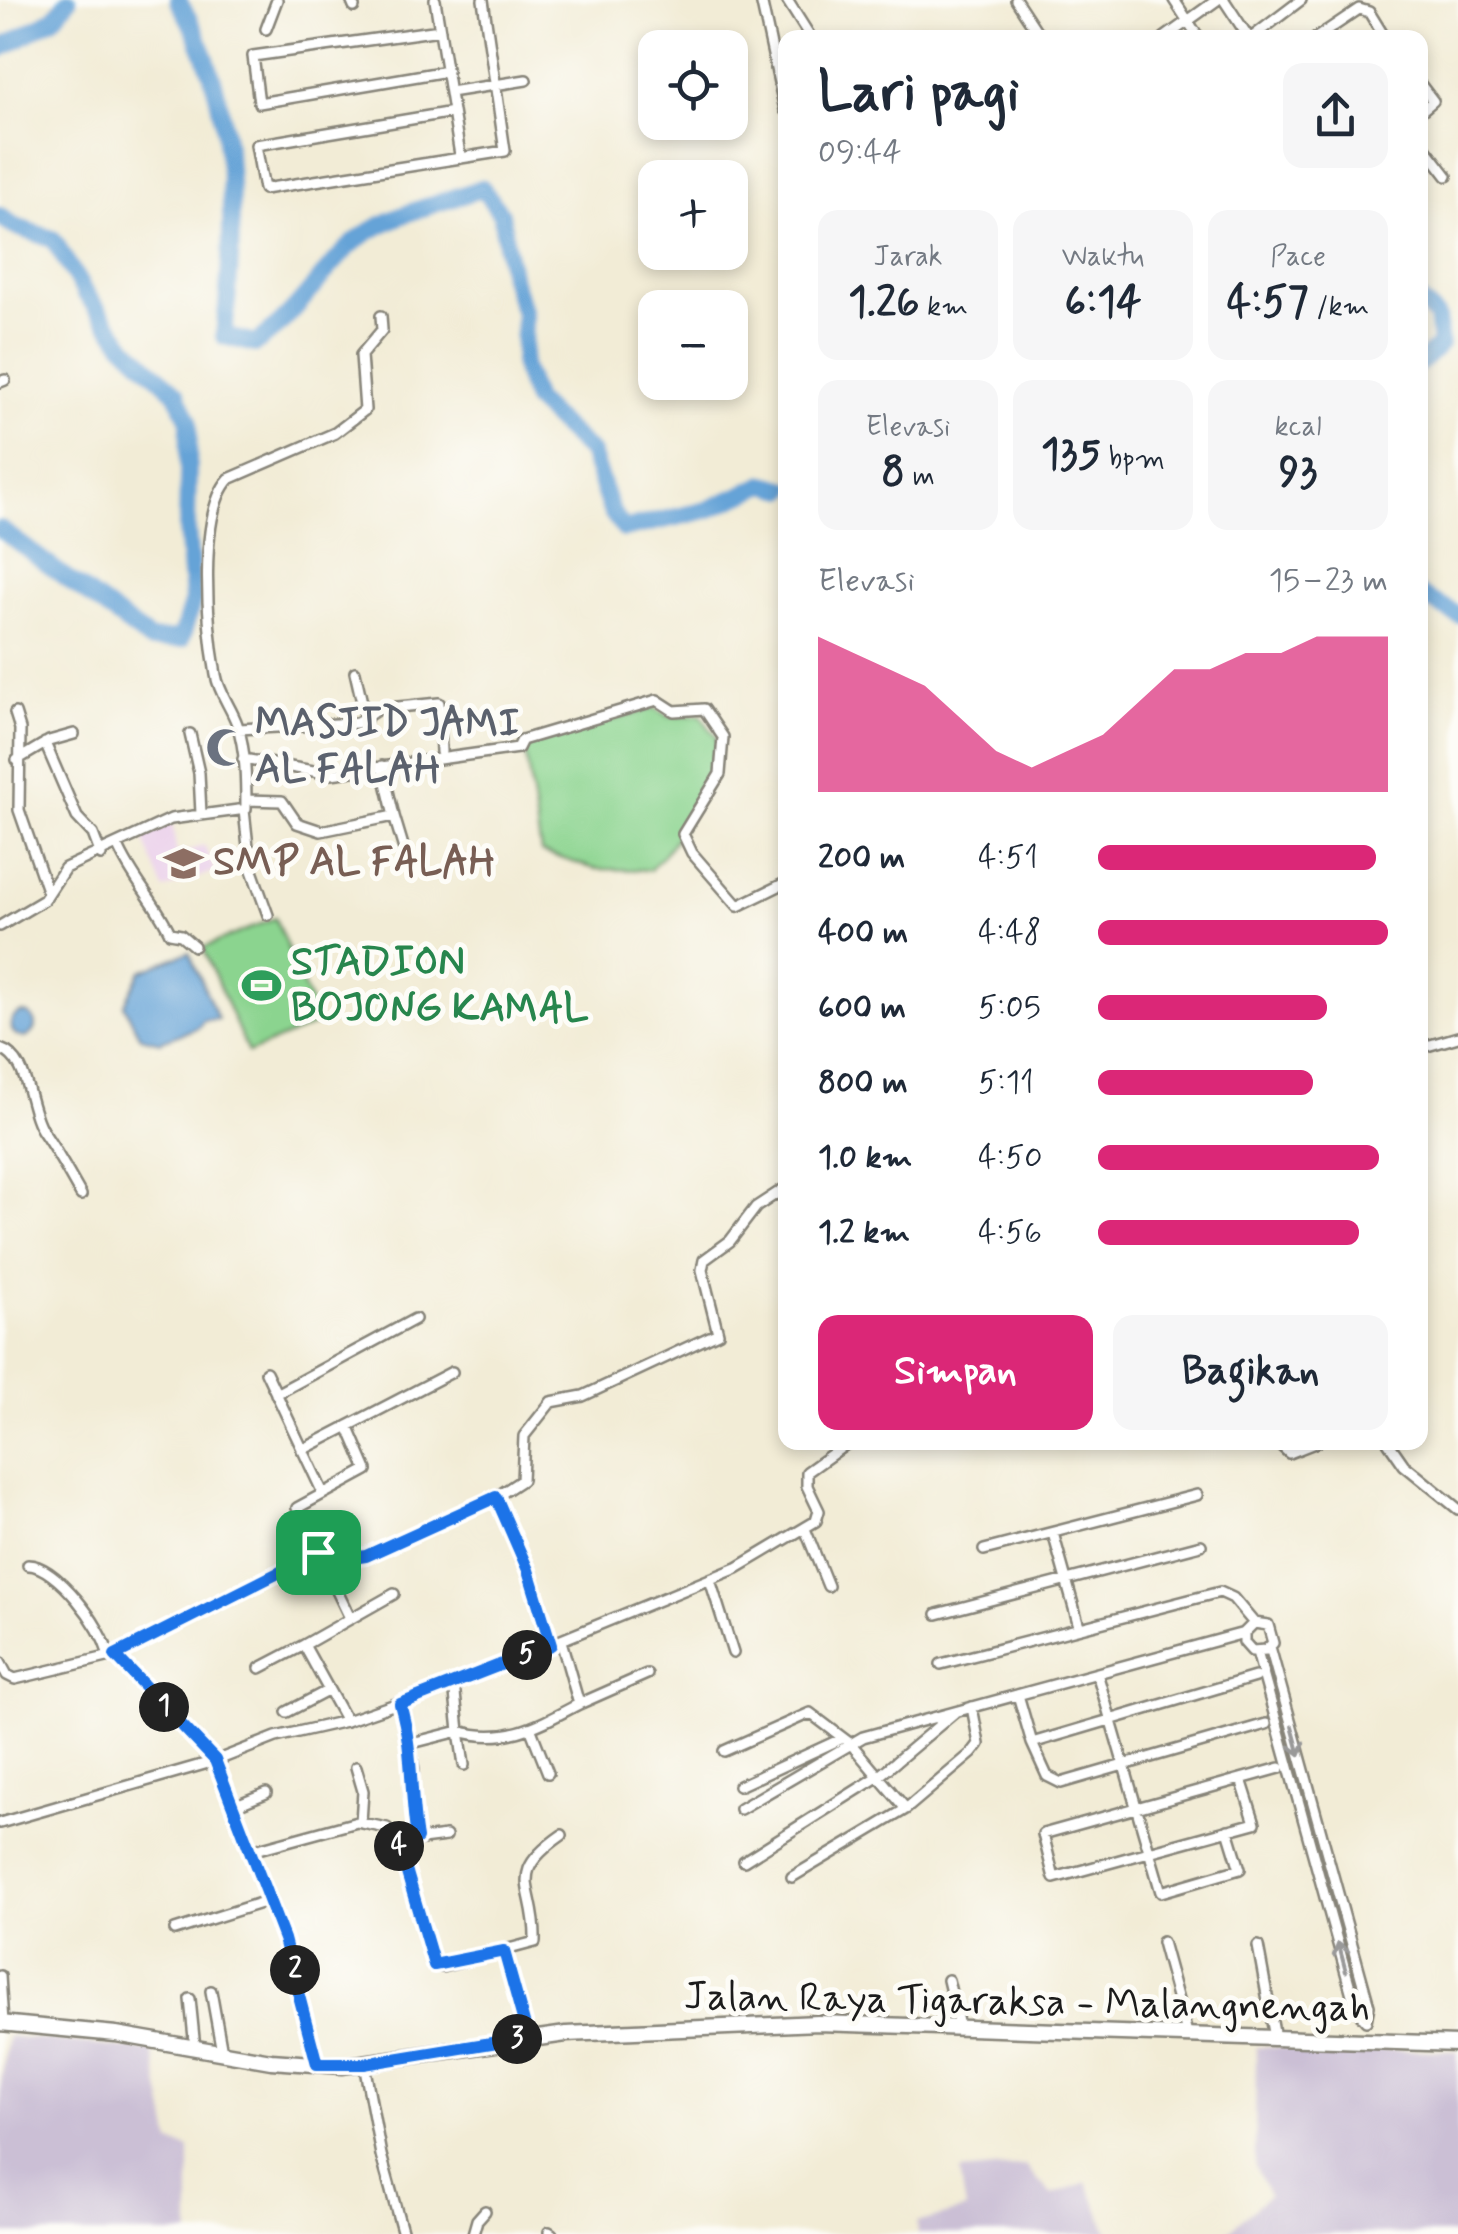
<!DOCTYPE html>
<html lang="id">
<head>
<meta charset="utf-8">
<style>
  :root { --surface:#fff; --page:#f6f6f7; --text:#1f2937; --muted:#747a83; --accent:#db2777 }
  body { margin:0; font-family:Mynerve,sans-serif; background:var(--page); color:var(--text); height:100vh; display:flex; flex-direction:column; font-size:38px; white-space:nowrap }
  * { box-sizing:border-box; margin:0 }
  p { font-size:32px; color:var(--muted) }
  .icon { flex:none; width:55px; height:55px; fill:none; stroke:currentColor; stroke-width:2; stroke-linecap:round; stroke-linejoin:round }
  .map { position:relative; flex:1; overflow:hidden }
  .side { position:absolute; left:778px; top:30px; width:650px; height:1420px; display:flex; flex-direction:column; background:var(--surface); border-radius:20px; box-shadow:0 5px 15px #0003 }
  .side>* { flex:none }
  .buttons { position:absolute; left:638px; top:30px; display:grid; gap:20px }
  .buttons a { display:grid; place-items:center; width:110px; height:110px; border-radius:20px; background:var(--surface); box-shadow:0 5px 15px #0003; font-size:50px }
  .pin { position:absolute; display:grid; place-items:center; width:85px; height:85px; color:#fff; margin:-42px; border-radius:20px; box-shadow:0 5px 15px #0006 }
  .km { position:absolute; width:50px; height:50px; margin:-25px; border-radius:50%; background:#222; color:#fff; font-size:28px; line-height:50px; text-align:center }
  .round { display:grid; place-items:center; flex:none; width:105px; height:105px; border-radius:20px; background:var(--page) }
  .summary { display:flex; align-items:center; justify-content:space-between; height:170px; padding:0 40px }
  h1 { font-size:55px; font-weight:700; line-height:75px }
  .metrics { display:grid; grid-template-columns:repeat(3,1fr); gap:15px; height:170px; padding:10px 40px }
  .metrics div { display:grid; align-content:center; border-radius:20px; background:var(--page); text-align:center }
  .metrics b { font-size:42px; font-weight:700 }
  .metrics small { font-size:28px; font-weight:400 }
  .metrics p { font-size:28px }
  .chart { height:280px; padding:20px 40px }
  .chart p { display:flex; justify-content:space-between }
  .chart svg { width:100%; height:180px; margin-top:10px; fill:var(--accent); opacity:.7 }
  .cta { display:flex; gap:20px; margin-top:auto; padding:20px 40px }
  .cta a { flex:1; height:115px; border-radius:20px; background:var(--accent); color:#fff; font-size:40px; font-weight:700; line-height:115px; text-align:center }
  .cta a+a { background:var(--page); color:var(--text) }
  ul { padding:0 40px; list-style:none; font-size:32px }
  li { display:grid; grid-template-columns:160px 120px 1fr; align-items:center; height:75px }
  li i { height:25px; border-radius:12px; background:var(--accent) }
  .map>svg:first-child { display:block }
  .built { fill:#ebd1eb }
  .industrial { fill:#cbbfd5 }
  .green { fill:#8bd48f; stroke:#547856; stroke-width:2.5 }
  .water { fill:#65a3d7; stroke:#40607a; stroke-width:2.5 }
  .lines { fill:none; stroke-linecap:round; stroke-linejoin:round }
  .river { stroke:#65a3d7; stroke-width:18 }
  .minor-casing { stroke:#878479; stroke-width:14 }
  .primary-casing { stroke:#878479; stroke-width:19 }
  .minor { stroke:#fff; stroke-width:9 }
  .primary { stroke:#fff; stroke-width:14 }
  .oneway { stroke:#999 }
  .route-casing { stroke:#fff; stroke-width:20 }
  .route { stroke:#1a73e8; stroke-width:12 }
  .labels { text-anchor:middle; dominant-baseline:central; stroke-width:10; stroke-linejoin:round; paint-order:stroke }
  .worship-label { font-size:40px; font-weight:bold; fill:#5b616d; stroke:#fdfcf7; text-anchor:start }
  .education-label { font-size:40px; font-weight:bold; fill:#785e54; stroke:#fdfcf7; text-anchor:start }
  .leisure-label { font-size:40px; font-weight:bold; fill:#27864d; stroke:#fdfcf7; text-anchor:start }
  .street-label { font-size:40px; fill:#1c1c1c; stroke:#fdfcf7 }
</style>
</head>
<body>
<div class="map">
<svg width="1458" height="2234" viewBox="0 0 1458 2234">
  <rect width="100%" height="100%" fill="#fdfcf7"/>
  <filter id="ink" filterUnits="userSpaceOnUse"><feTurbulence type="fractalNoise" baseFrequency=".01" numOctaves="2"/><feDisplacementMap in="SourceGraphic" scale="20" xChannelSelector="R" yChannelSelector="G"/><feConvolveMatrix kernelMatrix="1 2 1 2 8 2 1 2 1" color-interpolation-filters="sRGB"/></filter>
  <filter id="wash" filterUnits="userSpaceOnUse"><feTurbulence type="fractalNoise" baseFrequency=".0048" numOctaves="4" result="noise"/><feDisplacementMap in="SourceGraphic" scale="40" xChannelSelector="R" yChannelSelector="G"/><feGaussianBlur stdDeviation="2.25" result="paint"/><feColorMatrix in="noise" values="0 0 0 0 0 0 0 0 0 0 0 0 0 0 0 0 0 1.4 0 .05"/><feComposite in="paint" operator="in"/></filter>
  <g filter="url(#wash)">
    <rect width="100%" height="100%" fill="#f2ecd6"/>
    <path class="built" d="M172,822L177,855L204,845L215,871L164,890L142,835Z"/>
    <path class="industrial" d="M8,2036L153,2051L171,2143L190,2148V2234H0V2088Z
      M1256,2047L1458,2051V2234H1225L1269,2195L1255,2167Z
      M1025,2166L1052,2195L1087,2182L1109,2234H918L917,2223L966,2209L960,2172Z"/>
    <path class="green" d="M655,708L670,717L700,715L717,738C714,779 679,840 650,870L595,869L541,852L524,744Z
      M275,918L319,1023L248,1053L203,948Z"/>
    <path class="water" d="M189,952L218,1019L203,1020L199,1027L160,1042L140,1037L124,1005L141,971Z
      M11 1025a12 12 0 1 1 24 0a12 12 0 1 1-24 0Z"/>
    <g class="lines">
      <path class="river" d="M178,0C240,101 236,222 224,336L255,344C297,314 313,283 347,249C381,215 438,205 482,188L501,214L511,275L524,313L523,367L535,401L591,453L611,511L624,529L707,510L765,484L785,489
        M0,49L54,18L68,0
        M0,216L13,226L53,239L85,293L124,344L177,394L189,421L187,529L193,600L181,639L150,640L0,529
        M1420,301L1437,317L1440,344L1420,363
        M1420,595L1458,615"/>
    </g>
  </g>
  <g filter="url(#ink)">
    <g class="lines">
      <defs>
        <path id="minor" d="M351,0L354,7
          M435,0L460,155
          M761,0L785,110
          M787,0L811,38
          M1016,0L1041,38
          M1174,0L1199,38
          M1224,0L1249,38
          M266,29L277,0
          M440,30L253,56L259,103L447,71
          M1164,38L1217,0
          M1251,38L1301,0
          M1316,38L1359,9L1369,12L1385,38
          M1420,84L1433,101L1420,112
          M450,92L526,80
          M453,112L256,145L264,189L505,151L483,0
          M1420,141L1447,176
          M0,382L5,380
          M355,672L366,720
          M15,713L20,729L19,810L48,893
          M239,729L357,723L378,709L439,703L441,752
          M190,734L199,773L201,814
          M45,743L77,817L93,834L101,855
          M243,759L331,774L518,748L522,740L657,700L674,711L704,709L723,737L720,774L683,834L692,853L738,906L785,883
          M17,760L49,741L74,734
          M382,766L394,816
          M246,800L282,801L297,823L321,831L394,816L410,869
          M244,810L250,865L268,915
          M118,846C132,879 155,901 170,933L181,935L194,946
          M0,926L44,900L65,868L171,819L246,809C246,782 246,750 237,724C231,707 219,693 216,675C208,630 197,514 229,479L335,433L365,410L361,355L382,330L381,316
          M1420,1048L1458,1037
          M0,1049C31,1059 27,1110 44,1133C57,1152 69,1174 81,1195
          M266,1372L323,1493
          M276,1394L415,1319
          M348,1426L367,1470L297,1508L350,1618
          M1277,1442L1289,1453L1317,1442
          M1388,1442L1404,1465L1458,1509
          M302,1450L452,1372
          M496,1497L522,1480L524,1436L551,1402L583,1396L718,1333L702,1270L704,1260L730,1241L756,1207L785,1188
          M805,1529L828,1586
          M1053,1533L1079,1626
          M984,1550L1197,1495
          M28,1565C56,1565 103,1627 108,1654
          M710,1580L733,1653
          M937,1614L1201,1545
          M1257,1652L1356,2009L1366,2021L1369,2006L1270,1647
          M115,1655L328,1547L339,1548L353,1559L366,1556L496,1497L528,1570L551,1645
          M0,1662L7,1675L15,1679L115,1655L215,1761L284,1939L317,2064
          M941,1664L1220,1592L1233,1598L1254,1623
          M260,1668L304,1645
          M1097,1673L1161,1892L1240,1869L1228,1830
          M454,1684L459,1731C506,1745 539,1725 579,1704L561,1641
          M1018,1695L1032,1743L1255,1677
          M400,1704L414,1769L410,1792L417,1838
          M579,1704L647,1674
          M287,1712L329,1690
          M346,1721L304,1645L394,1594
          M531,1730L548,1773
          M1032,1743L1047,1776L1061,1783L1266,1724
          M408,1744L459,1731L464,1765
          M724,1751L810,1713L851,1744L906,1809
          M356,1767L363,1791L361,1822
          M1241,1779L1255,1823L1054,1878L1043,1834L1280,1768
          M739,1786L843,1738
          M234,1806L266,1793
          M740,1809L863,1737L1244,1633L1254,1623L1268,1625L1273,1643L1266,1650L1252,1651L1244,1642V1633
          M0,1823L215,1761L276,1737L346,1721L454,1684L737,1568L816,1521L819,1511L807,1486V1472L849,1442
          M398,1842L433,1962L442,1967L535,1942C537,1885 503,1876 562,1835
          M251,1851L357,1822L387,1828L398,1842L446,1836
          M744,1861L879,1776L954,1713
          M792,1877L906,1809L972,1753L979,1744L972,1707
          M175,1930L270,1900
          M1162,1942L1187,2033
          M1258,1946L1275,2038
          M504,1951L527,2037
          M0,1976L3,2023
          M948,1980L959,2026
          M211,1991L222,2052
          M190,1999L195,2048
          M364,2064L381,2155L403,2234
          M549,2232L552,2234
          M473,2234L477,2220L485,2211"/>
        <path id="primary" d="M0,2023L116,2034L271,2061L342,2066L566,2034L818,2023L1458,2044"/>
      </defs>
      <use href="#minor" class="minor-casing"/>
      <use href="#primary" class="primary-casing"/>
      <use href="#minor" class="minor"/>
      <use href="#primary" class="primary"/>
    </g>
    <defs><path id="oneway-shaft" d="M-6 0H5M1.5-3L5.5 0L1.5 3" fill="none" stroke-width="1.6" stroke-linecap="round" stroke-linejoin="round" transform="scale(2.5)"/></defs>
    <g class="oneway">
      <use href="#oneway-shaft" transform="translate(1296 1741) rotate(75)"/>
      <use href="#oneway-shaft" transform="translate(1342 1957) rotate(-105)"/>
    </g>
  </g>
  <g class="lines" filter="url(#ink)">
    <defs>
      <path id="route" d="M496,1497L528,1570L551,1645L400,1704C414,1751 409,1790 417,1838L398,1842L434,1965L504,1951L528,2037L364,2064H317L284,1939L215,1760L115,1655L328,1548H339L353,1558L366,1556Z"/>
    </defs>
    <use href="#route" class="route-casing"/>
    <use href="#route" class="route"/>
  </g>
  <defs>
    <symbol id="mosque-bare" viewBox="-9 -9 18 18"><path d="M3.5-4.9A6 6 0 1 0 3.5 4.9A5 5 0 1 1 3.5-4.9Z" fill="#6b7280" stroke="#fdfcf7" stroke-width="2.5" paint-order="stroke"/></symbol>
    <symbol id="school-bare" viewBox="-9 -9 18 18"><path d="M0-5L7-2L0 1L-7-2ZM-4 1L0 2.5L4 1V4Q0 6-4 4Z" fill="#8d6e63" stroke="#fdfcf7" stroke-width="2.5" paint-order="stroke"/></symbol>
    <symbol id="stadium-bare" viewBox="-9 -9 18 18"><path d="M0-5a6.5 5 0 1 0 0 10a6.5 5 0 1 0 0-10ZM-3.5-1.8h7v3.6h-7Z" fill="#2e9e5b" stroke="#fdfcf7" stroke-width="2.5" paint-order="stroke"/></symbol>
  </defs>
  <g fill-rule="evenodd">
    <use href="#mosque-bare" x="198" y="720" width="55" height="55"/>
    <use href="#school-bare" x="156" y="836" width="55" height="55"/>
    <use href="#stadium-bare" x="234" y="958" width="55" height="55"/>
  </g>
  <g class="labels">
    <g class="worship-label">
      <text x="255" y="724">MASJID JAMI<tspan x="255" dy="46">AL FALAH</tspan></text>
    </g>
    <g class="education-label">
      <text x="213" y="863">SMP AL FALAH</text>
    </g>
    <g class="leisure-label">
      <text x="291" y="963">STADION<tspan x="291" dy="46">BOJONG KAMAL</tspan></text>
    </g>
    <g class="street-label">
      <text transform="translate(1027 2003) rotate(1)">Jalan Raya Tigaraksa - Malangnengah</text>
    </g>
  </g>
</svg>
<div class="buttons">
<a><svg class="icon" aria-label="locate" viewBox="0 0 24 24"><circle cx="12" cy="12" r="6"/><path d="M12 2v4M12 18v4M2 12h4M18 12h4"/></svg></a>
<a>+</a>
<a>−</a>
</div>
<div class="pin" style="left:318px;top:1552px;background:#1e9e55"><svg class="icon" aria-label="arrive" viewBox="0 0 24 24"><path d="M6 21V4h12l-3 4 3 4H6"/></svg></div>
<b class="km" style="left:164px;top:1707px">1</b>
<b class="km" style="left:295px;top:1970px">2</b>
<b class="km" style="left:517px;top:2039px">3</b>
<b class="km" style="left:399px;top:1846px">4</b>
<b class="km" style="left:527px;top:1655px">5</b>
<section class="side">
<div class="summary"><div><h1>Lari pagi</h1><p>09:44</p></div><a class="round"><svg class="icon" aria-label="share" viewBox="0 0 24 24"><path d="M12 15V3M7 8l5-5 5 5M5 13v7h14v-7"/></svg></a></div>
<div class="metrics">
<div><p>Jarak</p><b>1.26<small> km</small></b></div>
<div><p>Waktu</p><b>6:14</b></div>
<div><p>Pace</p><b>4:57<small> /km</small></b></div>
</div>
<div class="metrics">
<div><p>Elevasi</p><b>8<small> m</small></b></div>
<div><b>135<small> bpm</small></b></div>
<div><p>kcal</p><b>93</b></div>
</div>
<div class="chart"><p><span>Elevasi</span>15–23 m</p>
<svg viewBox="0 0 160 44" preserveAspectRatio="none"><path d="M0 44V6L10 10L20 14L30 18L40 26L50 34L60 38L70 34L80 30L90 22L100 14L110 14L120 10L130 10L140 6L150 6L160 6V44z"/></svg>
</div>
<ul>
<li><b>200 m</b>4:51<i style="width:96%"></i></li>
<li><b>400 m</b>4:48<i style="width:100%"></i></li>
<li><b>600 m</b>5:05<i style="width:79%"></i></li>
<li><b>800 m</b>5:11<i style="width:74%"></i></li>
<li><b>1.0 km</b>4:50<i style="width:97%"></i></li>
<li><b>1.2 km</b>4:56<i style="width:90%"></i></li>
</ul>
<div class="cta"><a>Simpan</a><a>Bagikan</a></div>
</section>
</div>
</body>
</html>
